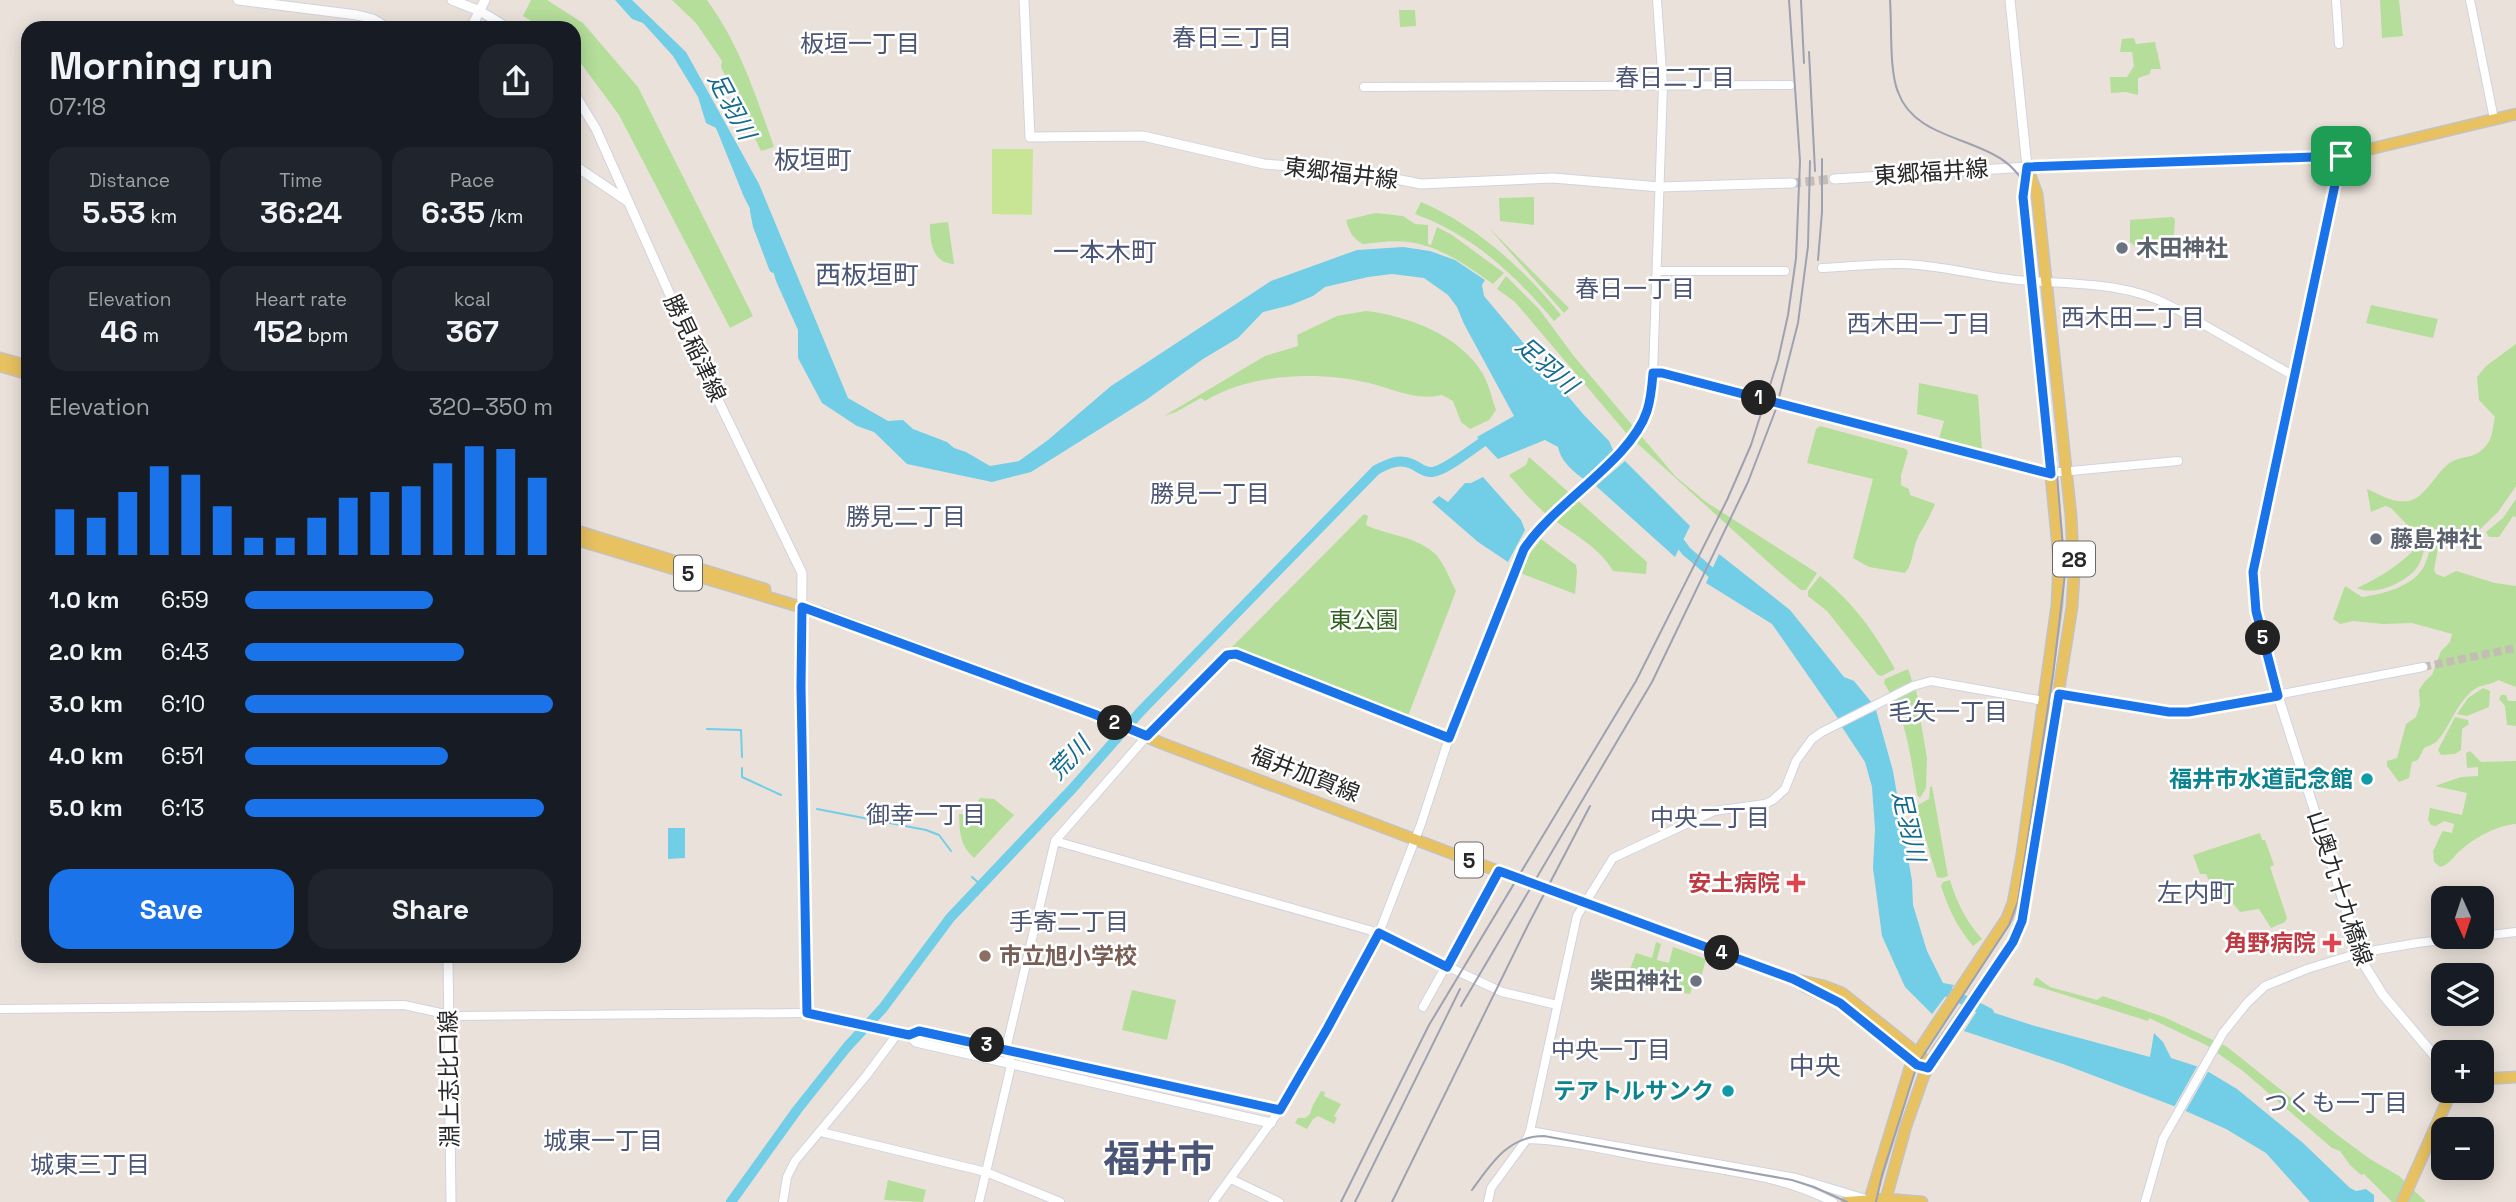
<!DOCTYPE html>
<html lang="en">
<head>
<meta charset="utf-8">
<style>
  :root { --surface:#171b24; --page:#20242c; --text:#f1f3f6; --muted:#9ea1a6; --accent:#1a73e8 }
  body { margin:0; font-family:"Space Grotesk","Noto Sans JP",sans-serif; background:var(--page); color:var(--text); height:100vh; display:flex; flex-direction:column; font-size:26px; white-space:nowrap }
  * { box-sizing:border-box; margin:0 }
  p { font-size:23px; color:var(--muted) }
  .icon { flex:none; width:38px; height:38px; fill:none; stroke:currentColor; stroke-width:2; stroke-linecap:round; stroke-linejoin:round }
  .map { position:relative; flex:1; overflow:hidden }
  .side { position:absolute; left:21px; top:21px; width:560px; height:942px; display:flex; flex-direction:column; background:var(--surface); border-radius:21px; box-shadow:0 4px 18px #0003 }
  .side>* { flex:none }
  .needle { width:46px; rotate:177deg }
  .tools { position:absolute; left:2431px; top:886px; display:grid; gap:14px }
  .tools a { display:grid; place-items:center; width:63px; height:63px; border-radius:14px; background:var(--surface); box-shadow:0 4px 18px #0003; font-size:35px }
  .pin { position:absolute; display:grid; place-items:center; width:60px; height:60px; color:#fff; margin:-30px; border-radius:14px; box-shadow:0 4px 10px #0006 }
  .km { position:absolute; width:35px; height:35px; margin:-18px; border-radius:50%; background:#222; color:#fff; font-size:19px; line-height:35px; text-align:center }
  .round { display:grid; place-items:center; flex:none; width:74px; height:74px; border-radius:21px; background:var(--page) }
  .overview { display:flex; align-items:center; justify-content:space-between; height:119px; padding:0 28px }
  h1 { font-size:38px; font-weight:700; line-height:52px }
  .metrics { display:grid; grid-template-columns:repeat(3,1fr); gap:10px; height:119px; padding:7px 28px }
  .metrics div { display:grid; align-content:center; border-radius:18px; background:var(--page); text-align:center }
  .metrics b { font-size:30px; font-weight:700 }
  .metrics small { font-size:19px; font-weight:400 }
  .metrics p { font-size:19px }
  .chart { height:196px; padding:14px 28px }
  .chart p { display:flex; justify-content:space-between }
  .chart svg { width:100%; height:126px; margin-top:7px; stroke:var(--accent); stroke-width:6 }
  .button { display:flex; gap:14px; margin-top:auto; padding:14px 28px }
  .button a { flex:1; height:80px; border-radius:21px; background:var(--accent); color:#fff; font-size:28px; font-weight:700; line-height:80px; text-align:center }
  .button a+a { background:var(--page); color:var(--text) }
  ul { padding:0 28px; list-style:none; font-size:23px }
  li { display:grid; grid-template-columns:112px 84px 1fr; align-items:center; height:52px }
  li i { height:18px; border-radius:9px; background:var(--accent) }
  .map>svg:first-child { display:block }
  .green { fill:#b4de99 }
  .pitch { fill:#c7e595 }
  .water { fill:#72cde7 }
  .pier { fill:#eae2da }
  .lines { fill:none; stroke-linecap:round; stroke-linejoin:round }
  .stream { stroke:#72cde7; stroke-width:2 }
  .river { stroke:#72cde7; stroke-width:10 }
  .tertiary-tunnel { stroke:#c3bdb6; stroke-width:8; stroke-dasharray:8 4; stroke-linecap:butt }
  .secondary-tunnel { stroke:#c3bdb6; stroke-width:9; stroke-dasharray:9 4.5; stroke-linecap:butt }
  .tertiary-casing { stroke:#cfd3e0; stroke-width:10 }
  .secondary-casing { stroke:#cfd3e0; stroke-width:11 }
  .primary-casing { stroke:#c3c3c3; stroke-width:13 }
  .tertiary { stroke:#fff; stroke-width:8 }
  .secondary { stroke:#fff; stroke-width:9 }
  .primary { stroke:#e8c261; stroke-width:10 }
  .tram { stroke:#9da1b1; stroke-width:2 }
  .rail { stroke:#9da1b1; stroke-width:2 }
  .route-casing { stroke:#fff; stroke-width:14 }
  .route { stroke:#1a73e8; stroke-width:9 }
  .worship-dot { fill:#6b7280; stroke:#fff; stroke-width:2.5 }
  .culture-dot { fill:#0f9aa8; stroke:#fff; stroke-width:2.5 }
  .health-dot { fill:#e0444e; stroke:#fff; stroke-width:2.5 }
  .education-dot { fill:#8d6e63; stroke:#fff; stroke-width:2.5 }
  .labels { text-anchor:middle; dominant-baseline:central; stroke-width:5; stroke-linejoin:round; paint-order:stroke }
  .shield { fill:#fff; stroke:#686868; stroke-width:2 }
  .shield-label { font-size:21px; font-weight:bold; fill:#282828 }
  .street-label { font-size:23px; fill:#282828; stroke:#fff }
  .worship-label { font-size:23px; font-weight:bold; fill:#5b616d; stroke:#fff; text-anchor:start }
  .park-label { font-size:23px; fill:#2e5f1d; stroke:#fff }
  .culture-label { font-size:23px; font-weight:bold; fill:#0d838f; stroke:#fff; text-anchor:end }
  .health-label { font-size:23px; font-weight:bold; fill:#be3a42; stroke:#fff; text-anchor:end }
  .education-label { font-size:23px; font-weight:bold; fill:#785e54; stroke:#fff; text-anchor:start }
  .neighbourhood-label { font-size:24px; fill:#4b5575; stroke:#fff }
  .water-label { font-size:24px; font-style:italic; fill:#146b8f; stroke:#fff }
  .quarter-label { font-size:26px; fill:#4b5575; stroke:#fff }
  .town-label { font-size:37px; font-weight:bold; fill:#4b5575; stroke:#fff }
</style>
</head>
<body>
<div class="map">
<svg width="2516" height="1202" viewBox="0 0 2516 1202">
  <rect width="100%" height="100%" fill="#eae2da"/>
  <path class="green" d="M531,0H547L583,23L638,87L753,316L730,328L619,115L574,54V28H543L523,16Z
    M672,0H707C740,45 756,96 774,147L761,151L721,67L722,61L696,23Z
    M2380,0H2399L2403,36L2382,38Z
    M1399,10H1415L1416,26L1400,27Z
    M2134,38L2136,44L2155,42L2161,69H2151L2150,74L2138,78V95L2126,92L2111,93L2110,77H2127L2134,66L2132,52H2120L2122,39Z
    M1534,197V225L1500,221L1499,198Z
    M1421,202C1476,225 1524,269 1561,315L1554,321C1515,275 1473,235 1415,214Z
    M1375,213L1403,216L1415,224L1428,225V244L1431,245L1437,227L1452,235L1504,273L1493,284C1467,266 1441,246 1408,242C1393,240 1377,243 1363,244C1352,238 1349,231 1346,220Z
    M2172,217L2175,219L2173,252L2135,246L2130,242V220Z
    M948,222L954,264C932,263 930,242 930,224Z
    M1488,227L1569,308L1564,313Z
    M1506,276L1539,309L1573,355L1675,476L1706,502L1817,573L1806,590H1801L1778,571L1627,434L1515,302L1497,289Z
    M2371,305L2438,319L2433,338L2366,323Z
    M1366,311C1408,316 1460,335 1483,374C1489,385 1492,399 1496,410L1489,420L1470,429L1461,422L1453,401L1442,395C1415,401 1394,389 1369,383C1318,371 1250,373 1205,401L1201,398L1176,412L1164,416L1265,356L1298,346L1297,335L1337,316Z
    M2516,344V486L2498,512L2468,541L2454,544L2445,542L2442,531L2432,529C2424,540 2425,555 2418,566C2408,582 2374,597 2357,588C2377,579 2395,568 2412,552L2414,532L2391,508L2385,506L2371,512L2367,489C2381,495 2392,503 2408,501C2424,499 2435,475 2447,465C2461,453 2475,462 2488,443C2493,436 2493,424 2495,417L2479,400L2477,377L2486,366Z
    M1919,383L1978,395L1982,450L1939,439L1944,421L1917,414Z
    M1820,426L1906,449L1908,452L1901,475V485L1909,489L1910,495L1935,504C1930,516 1925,525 1919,535C1912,547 1914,563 1905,573L1869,567L1853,558L1873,479L1807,463L1816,429Z
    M1529,457L1647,562L1646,574L1613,571C1599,546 1569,532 1547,515C1533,503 1521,489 1509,475L1526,465Z
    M2516,499V517L2513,516L2499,537H2489L2486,532L2503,518Z
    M1364,514L1368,516L1366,525C1387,535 1414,536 1433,552C1443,560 1450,580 1456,591L1408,716L1404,717L1235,651L1232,647Z
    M2438,534L2440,537L2434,570L2436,574L2444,577L2456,571L2495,583L2516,586V687L2498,680C2487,687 2479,683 2469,694C2455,707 2450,726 2438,740C2435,744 2428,746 2424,748L2418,760L2412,762L2409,778L2399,782L2387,766V761L2397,758L2406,724L2416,717L2420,705L2419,690L2425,681L2432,675L2441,651L2450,642L2452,634L2412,623L2383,624L2353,621L2340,624L2333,619L2345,586L2362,597C2383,594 2416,586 2425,564C2429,556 2430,545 2432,537Z
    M1541,539L1576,565L1577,572L1575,594L1520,573L1528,556Z
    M1820,576C1853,602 1875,633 1895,669L1882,676L1878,675L1827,611L1808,596V591Z
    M1908,669L1921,706L1920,717L1927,758L1926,788L1920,798L1917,795C1910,755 1907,718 1884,683L1885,679Z
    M2483,688L2490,691L2489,707L2467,716L2457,714L2468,698Z
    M2501,695H2506L2508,701H2516V726L2507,725L2505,706L2499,699Z
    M2455,717L2468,720L2469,724L2462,729L2461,750L2455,754L2441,755L2438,750Z
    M2470,751L2481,762L2516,761V824C2498,825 2474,838 2461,850C2453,856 2450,865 2440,867L2434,862L2433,851C2437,845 2439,836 2443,831L2452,833L2454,824L2444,821L2436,826L2431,825L2428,820L2430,808L2462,815L2467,793L2435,786L2461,777L2478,776V767L2467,768L2466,753Z
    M1932,786L1948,876L1942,878L1937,877L1919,817L1918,805L1929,799L1930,787Z
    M980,798L994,799L1014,815L974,858C959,844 960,832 959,814H971Z
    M2260,833L2262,840H2265L2274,865L2270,867L2287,918L2285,922L2271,928L2259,909L2240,912L2227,896L2217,899L2206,874H2200L2193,855Z
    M1950,880C1957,903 1966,921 1982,939L1973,946C1957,927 1949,910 1941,886L1943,882Z
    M1656,942L1661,944L1657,960L1669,963L1673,947L1706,959L1698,989L1692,988L1690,994L1662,990L1664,976L1630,969L1636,953L1652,958Z
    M2036,977L2050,987L2097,1000L2103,996L2164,1017L2226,1046L2340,1137L2370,1159L2399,1176L2426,1202H2392L2364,1174L2361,1175L2350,1165L2340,1151L2332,1148L2243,1071L2206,1045L2149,1018L2148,1021L2033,985Z
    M1132,990L1176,1000L1167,1040L1122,1030Z
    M1321,1091L1325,1092L1324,1096L1341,1104L1334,1116L1337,1118L1334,1124L1318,1116L1313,1119L1307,1129L1295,1123L1298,1118H1305L1310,1114L1313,1105Z
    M888,1180L926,1190L923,1202L884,1200Z"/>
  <path class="pitch" d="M992,149H1033L1032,215L992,214Z"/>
  <path class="water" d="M615,0H632L686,52L759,184L848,398L888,421L903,420L913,429L947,442L954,448L966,452L990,466L1019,461L1048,440L1111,386L1271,281L1357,250L1403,247L1430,251L1455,260L1485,280L1482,285L1484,296L1583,414L1609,441L1615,454L1586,481C1574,472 1561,462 1558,447L1545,440L1498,459L1477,437L1514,416L1464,324L1457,307L1448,295L1424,278L1392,274L1368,277L1325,287L1313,296L1291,305L1263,312L1238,338L1203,359L1146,400L1031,472L992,482L907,464L874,432L857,426L822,403L798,358V330L776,281L762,232L744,197L716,128L706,123L698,97L673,56L643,23L632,19Z
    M1625,461L1690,526L1675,557L1596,486Z
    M1483,477L1521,520L1525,530L1508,562L1478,542L1432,502L1439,496L1448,502L1465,483H1471Z
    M1719,554L1790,610L1844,677L1854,681L1872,703L1839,720L1772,624L1706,583Z
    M1876,710L1893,771L1912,881L1913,905L1927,951L1943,983L1954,985L1932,1014L1905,987L1882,936L1873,868L1875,829L1872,787L1865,762L1842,727Z
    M668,828H685V858L668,859Z
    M1979,1008L2035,1026L2150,1057L2154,1033L2163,1042L2171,1058L2202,1068L2237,1089L2303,1143L2350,1188L2356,1191L2366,1189L2374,1195V1202H2310L2266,1153L2226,1129L2179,1108L2063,1064L1964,1031Z"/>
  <path class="pier" d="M2199,1063L2210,1068L2184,1114L2173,1109Z"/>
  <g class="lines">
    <path class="stream" d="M707,729L741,730L742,757
      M742,768V777L781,795
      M817,809L926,830L939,835L951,851
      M972,877L981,885"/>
    <path class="river" d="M755,211L758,226L774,268
      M1673,533L1686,551L1721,581
      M1948,992L1989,1013
      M731,1202L797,1110L847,1047L883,1008L950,918L1072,789L1140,712L1376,470C1387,464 1399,458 1412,464C1419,467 1424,473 1432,472C1446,471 1478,444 1493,435"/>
    <path class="tertiary-tunnel" d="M2423,667L2516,648"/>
    <path class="secondary-tunnel" d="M1792,183L1834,179"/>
    <defs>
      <path id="tertiary" d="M2336,0L2339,44
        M2470,0L2494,119
        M1364,87L1790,85
        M1822,268C1849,267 1876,263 1903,264C1945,265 1988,279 2030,281C2078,284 2128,283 2171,306L2294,376
        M1657,271H1785
        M1653,373H1662L2049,473L2178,461
        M1055,841L1369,930L1502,992L1557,1005
        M2482,936L2516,932
        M1423,1007L1499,871
        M0,1009L404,1005L454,1016L807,1013
        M1530,1131L1796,1178L1866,1199
        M821,1132L986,1172L1060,1202
        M1527,1139C1568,1140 1610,1151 1650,1158C1711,1169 1777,1173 1833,1202
        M1231,1179L1279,1202
        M783,1202L787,1177L795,1161L866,1076L898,1033
        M979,1202L1010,1070V1060L1006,1049L1055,841L1147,736L1227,655L1236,654L1258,662L1449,738
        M1213,1202L1280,1110L1379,933L1421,824L1449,738L1524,549C1555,502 1631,461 1647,411C1651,399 1651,386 1653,373L1663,86L1657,0
        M1488,1202L1491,1188L1527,1139L1530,1131L1577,916L1613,858L1714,811L1765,804L1773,800L1785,789L1796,761L1812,739L1822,732L1913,686L1931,681L2044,701L2059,694L2169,712H2188L2423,667
        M2145,1202L2163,1139L2223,1033L2247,1003L2265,986L2307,969L2359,953L2417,943L2479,936"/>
      <path id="secondary" d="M238,0L357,15L373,19L388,28
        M452,0L480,11L508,28
        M1024,0L1030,137L1143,136L1264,164L1355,171L1421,184L1553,178L1660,187L1792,183
        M471,28L485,0
        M574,93L596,129L703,369L802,573L801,687L807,1013L909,1035L916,1042L1271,1123
        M2341,156L2261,530L2253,572V589L2257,619L2278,696L2363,963L2383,995L2443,1066
        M574,165L627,201
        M1834,179L2027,167L2010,0
        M448,956L451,1202
        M909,1035L919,1031L1280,1110"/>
      <path id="primary" d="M2027,167L2341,156L2516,114
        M0,358L28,366
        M0,366L28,374
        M574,530L765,589
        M574,539L824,614L1094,714L1161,743L1490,868L1793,979L1824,986L1842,993L1922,1057L1928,1067
        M1804,986L1840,1003L1917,1064
        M2482,1079L2516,1077
        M1847,1202L1886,1199L1922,1202
        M1869,1202L1912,1061L2007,918L2013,903L2022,854L2057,605L2059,561L2055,517L2023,197L2027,167
        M1885,1202L1906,1126L1924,1075L1937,1051L2013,942L2022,921L2072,607L2074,575L2071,516L2037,194L2027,167
        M2402,1202L2452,1090"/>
    </defs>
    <use href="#tertiary" class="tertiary-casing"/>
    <use href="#secondary" class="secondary-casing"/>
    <use href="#primary" class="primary-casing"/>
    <use href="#tertiary" class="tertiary"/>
    <use href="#secondary" class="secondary"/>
    <use href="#primary" class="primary"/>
    <path class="tram" d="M1472,1190C1491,1164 1508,1136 1544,1136L1792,1180L1814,1187L1847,1202
      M1876,1202L1882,1175L1917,1065L2009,925L2018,901L2053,675L2065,574L2057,474L2027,191C2006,132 1919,150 1898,92C1889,70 1892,25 1890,0"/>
    <path class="rail" d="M1801,0L1804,63
      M1809,52L1815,171
      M1818,260L1822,212V159
      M1461,1006L1652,682L1748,482L1776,409L1798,323L1808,246L1810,161
      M1341,1202L1429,1025L1636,681L1727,500L1751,445L1778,360L1788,315L1796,258L1800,161L1789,0
      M1355,1202L1460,989
      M1392,1202L1528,925L1590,806"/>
  </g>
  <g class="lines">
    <defs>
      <path id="route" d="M2341,156L2253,572L2256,611L2278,696L2188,712H2169L2059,694L2022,921L2013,942L1928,1068L1917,1065L1840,1003L1793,979L1499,871L1447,967L1379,933L1327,1029L1280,1110L919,1031L909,1035L807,1013L801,687L802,607L1094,714L1147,736L1227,655L1236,654L1449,738L1524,549C1555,502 1631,460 1647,411C1651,399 1652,386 1653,373H1662L2051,474L2023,197L2027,167Z"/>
    </defs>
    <use href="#route" class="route-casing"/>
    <use href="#route" class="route"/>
  </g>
  <g class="worship-dot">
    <circle cx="2122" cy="248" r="7"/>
    <circle cx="2376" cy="539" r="7"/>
    <circle cx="1696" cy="981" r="7"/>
  </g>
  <g class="culture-dot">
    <circle cx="2367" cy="779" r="7"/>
    <circle cx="1728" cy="1091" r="7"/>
  </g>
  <g class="health-dot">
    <path d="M1792.5 872.5h7v7h7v7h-7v7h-7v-7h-7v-7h7z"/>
    <path d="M2328.5 932.5h7v7h7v7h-7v7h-7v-7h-7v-7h7z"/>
  </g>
  <circle class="education-dot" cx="985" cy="956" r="7"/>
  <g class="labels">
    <g class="shield">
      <rect x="2053" y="541.5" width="42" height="35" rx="5"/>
      <rect x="674" y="555.5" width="28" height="35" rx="5"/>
      <rect x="1455" y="842.5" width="28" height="35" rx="5"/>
    </g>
    <g class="shield-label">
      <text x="2074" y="559">28</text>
      <text x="688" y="573">5</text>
      <text x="1469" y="860">5</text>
    </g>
    <g class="street-label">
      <text transform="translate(1931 172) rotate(-4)">東郷福井線</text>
      <text transform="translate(1341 173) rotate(7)">東郷福井線</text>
      <text transform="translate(695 348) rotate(65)">勝見稲津線</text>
      <text transform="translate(1305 774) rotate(21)">福井加賀線</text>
      <text transform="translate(2340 888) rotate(72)">山奥九十九橋線</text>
      <text transform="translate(449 1079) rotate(-91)">淵上志比口線</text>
    </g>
    <g class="worship-label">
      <text x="2136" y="248">木田神社</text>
      <text x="2390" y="539">藤島神社</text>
      <text x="1682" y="981" text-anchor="end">柴田神社</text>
    </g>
    <g class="park-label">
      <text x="1364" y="620">東公園</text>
    </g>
    <g class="culture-label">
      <text x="2353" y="779">福井市水道記念館</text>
      <text x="1714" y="1091">テアトルサンク</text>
    </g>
    <g class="health-label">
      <text x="1780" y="883">安土病院</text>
      <text x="2316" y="943">角野病院</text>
    </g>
    <g class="education-label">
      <text x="999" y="956">市立旭小学校</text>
    </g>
    <g class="neighbourhood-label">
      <text x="1232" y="37">春日三丁目</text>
      <text x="860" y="43">板垣一丁目</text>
      <text x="1675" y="77">春日二丁目</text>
      <text x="1635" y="288">春日一丁目</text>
      <text x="2133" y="317">西木田二丁目</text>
      <text x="1919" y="323">西木田一丁目</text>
      <text x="1210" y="493">勝見一丁目</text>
      <text x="906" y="516">勝見二丁目</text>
      <text x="1948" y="711">毛矢一丁目</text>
      <text x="926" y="814">御幸一丁目</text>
      <text x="1710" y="817">中央二丁目</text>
      <text x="1069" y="921">手寄二丁目</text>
      <text x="1611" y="1049">中央一丁目</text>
      <text x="2336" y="1102">つくも一丁目</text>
      <text x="603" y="1140">城東一丁目</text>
      <text x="90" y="1164">城東三丁目</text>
    </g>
    <g class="water-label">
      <text transform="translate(732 106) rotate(62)">足羽川</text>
      <text transform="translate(1547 365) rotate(41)">足羽川</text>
      <text transform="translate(1069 758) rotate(-47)">荒川</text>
      <text transform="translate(1909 826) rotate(77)">足羽川</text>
    </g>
    <g class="quarter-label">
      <text x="813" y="160">板垣町</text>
      <text x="1105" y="252">一本木町</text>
      <text x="867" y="275">西板垣町</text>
      <text x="2196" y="893">左内町</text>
      <text x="1815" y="1066">中央</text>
    </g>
    <g class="town-label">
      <text x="1159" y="1159">福井市</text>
    </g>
  </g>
</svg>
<div class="tools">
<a><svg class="needle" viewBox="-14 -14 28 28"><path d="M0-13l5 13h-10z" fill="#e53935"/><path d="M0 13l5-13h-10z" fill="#9ea1a6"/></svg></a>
<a><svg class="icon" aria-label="layers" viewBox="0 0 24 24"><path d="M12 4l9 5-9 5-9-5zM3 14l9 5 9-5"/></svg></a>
<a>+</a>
<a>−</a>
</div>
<div class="pin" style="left:2341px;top:156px;background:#1e9e55"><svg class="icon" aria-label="arrive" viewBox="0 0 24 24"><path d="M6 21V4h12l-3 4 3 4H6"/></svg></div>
<b class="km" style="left:1759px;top:398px">1</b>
<b class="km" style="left:1115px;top:723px">2</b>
<b class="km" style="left:987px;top:1045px">3</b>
<b class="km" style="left:1722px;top:953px">4</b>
<b class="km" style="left:2263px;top:638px">5</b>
<section class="side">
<div class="overview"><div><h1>Morning run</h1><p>07:18</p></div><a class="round"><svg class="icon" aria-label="share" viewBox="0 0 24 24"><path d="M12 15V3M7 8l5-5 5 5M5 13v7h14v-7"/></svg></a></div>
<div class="metrics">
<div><p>Distance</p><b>5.53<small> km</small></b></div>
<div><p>Time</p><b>36:24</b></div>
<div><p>Pace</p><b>6:35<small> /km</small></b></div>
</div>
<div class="metrics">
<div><p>Elevation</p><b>46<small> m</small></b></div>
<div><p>Heart rate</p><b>152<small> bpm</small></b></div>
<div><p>kcal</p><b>367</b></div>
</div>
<div class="chart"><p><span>Elevation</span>320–350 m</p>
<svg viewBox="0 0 160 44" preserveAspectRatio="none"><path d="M5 44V28M15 44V31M25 44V22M35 44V13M45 44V16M55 44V27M65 44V38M75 44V38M85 44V31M95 44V24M105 44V22M115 44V20M125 44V12M135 44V6M145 44V7M155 44V17"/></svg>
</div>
<ul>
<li><b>1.0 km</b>6:59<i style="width:61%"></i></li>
<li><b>2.0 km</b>6:43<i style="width:71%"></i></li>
<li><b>3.0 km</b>6:10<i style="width:100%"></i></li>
<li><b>4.0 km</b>6:51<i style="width:66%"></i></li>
<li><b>5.0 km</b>6:13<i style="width:97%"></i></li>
</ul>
<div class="button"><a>Save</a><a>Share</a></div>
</section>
</div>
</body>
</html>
